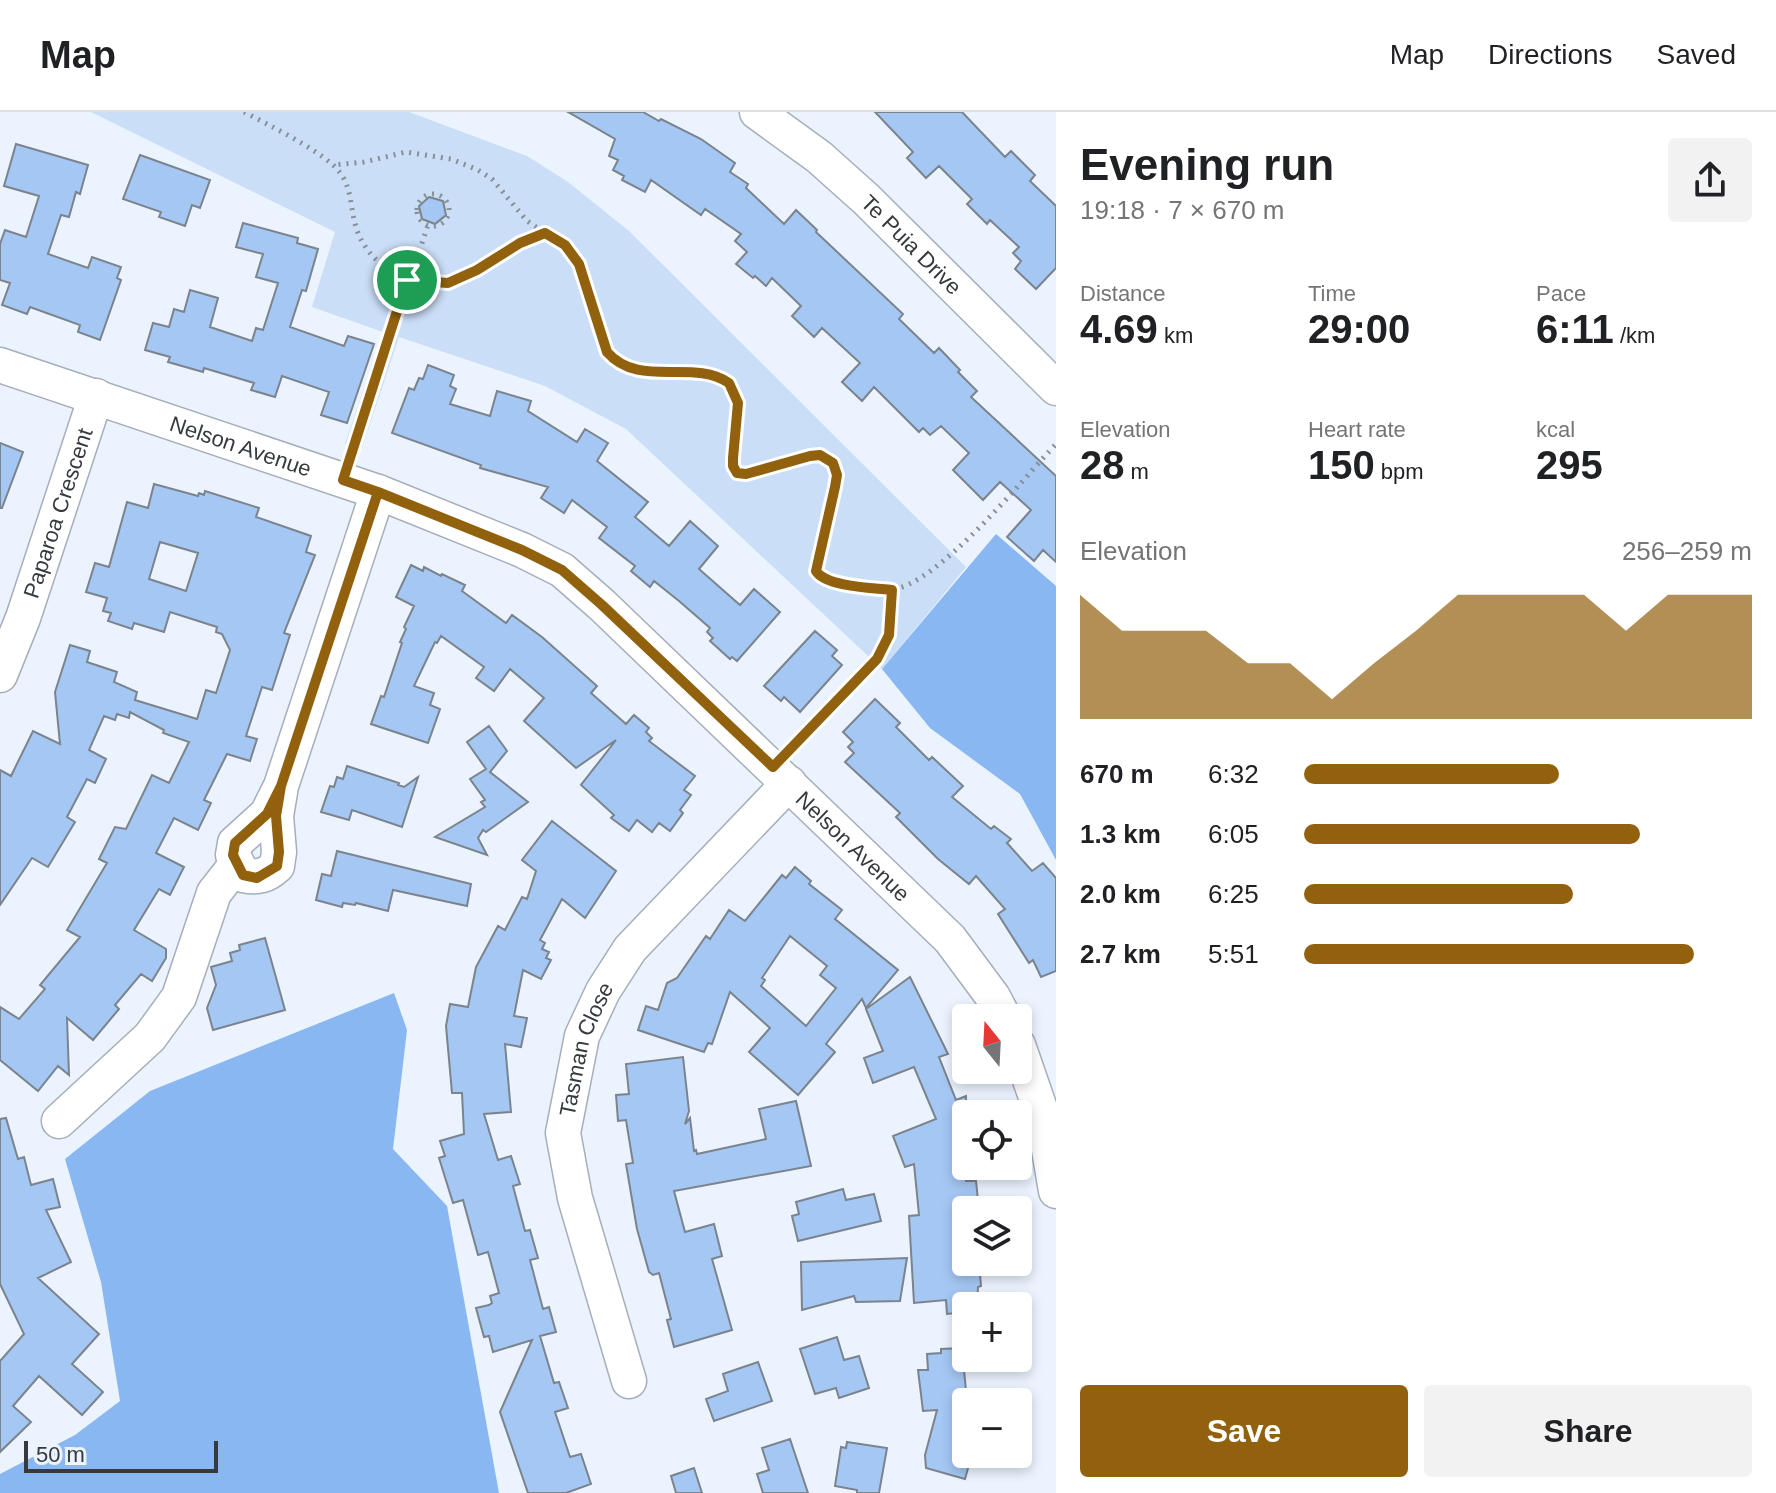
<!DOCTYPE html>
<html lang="en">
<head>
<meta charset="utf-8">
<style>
  :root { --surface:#fff; --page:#f2f2f2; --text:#202124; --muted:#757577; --line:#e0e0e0; --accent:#91610e }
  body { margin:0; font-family:Arial,sans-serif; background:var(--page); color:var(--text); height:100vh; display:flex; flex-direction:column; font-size:30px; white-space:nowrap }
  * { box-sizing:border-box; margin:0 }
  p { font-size:26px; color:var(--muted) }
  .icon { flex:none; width:44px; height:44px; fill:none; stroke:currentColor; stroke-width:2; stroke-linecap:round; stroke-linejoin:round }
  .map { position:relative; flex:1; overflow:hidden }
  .drawer { display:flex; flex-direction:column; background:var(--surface); width:720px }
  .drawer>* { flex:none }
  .needle { width:52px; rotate:342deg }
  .controls { position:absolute; left:952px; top:892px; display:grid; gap:16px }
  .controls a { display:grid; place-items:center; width:80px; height:80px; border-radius:8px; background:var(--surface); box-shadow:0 4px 12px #0003; font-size:40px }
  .scale { position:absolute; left:24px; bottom:20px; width:194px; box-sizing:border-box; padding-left:8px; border:4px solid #363a3e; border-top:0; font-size:22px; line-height:28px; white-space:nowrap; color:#363a3e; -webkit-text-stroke:6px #ebf3fe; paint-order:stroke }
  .pin { position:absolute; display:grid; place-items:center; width:68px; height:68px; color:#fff; margin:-34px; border:4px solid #fff; border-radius:50%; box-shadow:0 2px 8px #0007 }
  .round { display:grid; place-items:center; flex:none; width:84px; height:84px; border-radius:8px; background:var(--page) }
  .overview { display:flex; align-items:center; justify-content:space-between; height:136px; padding:0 24px }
  h1 { font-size:44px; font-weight:800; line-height:60px }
  .stats { display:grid; grid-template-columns:repeat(3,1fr); gap:12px; height:136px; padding:8px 24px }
  .stats div { display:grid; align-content:center }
  .stats b { font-size:40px; font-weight:800 }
  .stats small { font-size:22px; font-weight:400 }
  .stats p { font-size:22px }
  .chart { height:224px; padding:16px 24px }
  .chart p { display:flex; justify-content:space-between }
  .chart svg { width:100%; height:144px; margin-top:8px; fill:var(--accent); opacity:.7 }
  .button { display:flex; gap:16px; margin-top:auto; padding:16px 24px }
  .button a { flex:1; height:92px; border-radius:8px; background:var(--accent); color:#fff; font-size:32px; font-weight:800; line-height:92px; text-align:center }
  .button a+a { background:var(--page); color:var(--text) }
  ul { padding:0 24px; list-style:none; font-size:26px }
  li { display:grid; grid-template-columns:128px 96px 1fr; align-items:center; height:60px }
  li i { height:20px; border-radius:10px; background:var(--accent) }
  header { display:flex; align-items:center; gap:48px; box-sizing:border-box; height:112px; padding:0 40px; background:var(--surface); border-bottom:2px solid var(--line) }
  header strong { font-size:38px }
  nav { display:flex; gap:44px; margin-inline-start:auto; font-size:28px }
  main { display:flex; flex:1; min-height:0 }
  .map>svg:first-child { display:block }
  .green { fill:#cadef7 }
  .forest { fill:#89b7f1 }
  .building { fill:#a4c7f3; stroke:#7b838d; stroke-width:2; fill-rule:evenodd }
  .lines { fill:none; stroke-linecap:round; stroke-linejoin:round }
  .minor-casing { stroke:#a6aeb9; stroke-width:37 }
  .path { stroke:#898f96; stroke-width:5; stroke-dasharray:2 6; stroke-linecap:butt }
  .minor { stroke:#fff; stroke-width:34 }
  .route-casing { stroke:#fff; stroke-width:16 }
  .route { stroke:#91610e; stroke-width:10 }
  .labels { text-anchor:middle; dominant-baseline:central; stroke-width:8; stroke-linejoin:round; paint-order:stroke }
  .street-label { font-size:22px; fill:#363a3e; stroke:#ebf3fe }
</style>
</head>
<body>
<header>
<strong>Map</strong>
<nav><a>Map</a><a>Directions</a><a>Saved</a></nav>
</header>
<main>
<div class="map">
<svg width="1056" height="1381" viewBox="0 0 1056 1381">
  <rect width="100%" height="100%" fill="#ebf3fe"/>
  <path class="green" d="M91,0H409L527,44L568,70L629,119L966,455L882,557L626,317L545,274L399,225L362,336L345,332L383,220L312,195L335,120Z"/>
  <path class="forest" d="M996,422L1056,474V748L1020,682L930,616L882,557Z
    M394,881L407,918L393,1037L447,1094L499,1381H0V1362L75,1323L120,1289L101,1170L65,1047L150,979Z"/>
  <path class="building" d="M568,0H643L659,9L661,7L701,27L735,51L730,60L748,72L746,76L784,112L796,98L817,118L816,120L903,202L899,207L934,241L939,236L960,258L958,260L977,279L971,285L1056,364V450L1043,438L1034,449L1007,425L1031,398L1000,370L983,388L953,358L969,341L941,314L930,323L923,316L919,320L874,275L862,289L842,270L860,251L822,216L814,225L792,204L801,194L772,166L766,174L755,164L753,166L736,152L747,140L735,129L741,122L705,97L701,103L651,68L645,80L622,68L624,64L613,58L618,48L609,44L615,27Z
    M875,0H962L1005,45L1011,39L1035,63L1030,69L1056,94V156L1036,177L1015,157L1021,149L1013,141L1019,135L990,108L987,112L967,92L972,87L939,54L926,66L907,46L913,40Z
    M16,32L88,53L80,82L76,80L69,105L61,103L48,142L88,156L92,145L121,155L117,166L121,168L100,228L78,220L80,213L30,195L27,202L2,193L10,171L0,168V132L5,118L26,125L39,84L4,74Z
    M140,43L210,68L200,96L192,93L185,114L159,105L161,100L123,87Z
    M429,85L443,89L446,103L435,112L422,107L419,94Z
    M243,111L298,126L297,131L318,137L306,179L302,178L290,215L344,234L348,224L374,232L347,311L321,303L329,280L282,264L275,285L251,278L254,271L204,256L203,260L168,250L170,245L145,238L153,211L169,215L174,197L184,200L190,178L218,186L210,215L252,229L256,216L263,218L278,171L256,165L263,142L236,135Z
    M428,253L454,263L450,274L456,277L450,292L490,304L497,279L531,289L528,299L577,330L585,317L608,331L597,349L648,390L635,405L669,434L690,409L718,434L699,457L740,493L754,477L780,500L737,549L732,545L730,547L710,529L713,526L707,520L710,516L679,489L654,469L650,475L631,459L635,454L599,426L607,415L572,388L564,401L541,386L548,375L480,356L481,353L392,321L409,276L414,278L419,266L423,267Z
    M0,331L23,340L2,396H0Z
    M154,372L198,384L199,381L204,383L205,379L259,396L256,405L311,424L306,440L315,443L284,521L290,523L272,578L262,575L246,624L257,627L250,649L227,642L204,688L211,691L198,718L174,706L156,741L184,755L170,783L159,777L134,818L166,837V846L152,869L141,862L115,893L119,897L93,928L67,906L69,963L58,954L38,979L0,948V895L19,907L45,877L40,873L80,825L67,818L107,751L99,747L115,715L126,717L152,663L169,671L189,630L163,621L164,618L130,600L129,606L117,602L115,608L104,604L89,638L106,647L95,671L87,667L67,705L75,710L48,755L32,746L0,793V658L11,664L33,619L60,632L55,580L70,533L90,539L87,550L117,560L114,570L137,580L135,588L197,607L206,578L216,581L230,538L222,522L216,520L217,515L170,500L164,520L134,511L132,517L108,509L111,501L103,499L107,486L86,480L95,451L109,455L127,390L148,396ZM160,430L198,441L186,479L149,467Z
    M411,453L423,459L424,455L441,464L442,462L465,473L462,479L506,511L512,503L542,525L597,574L591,581L626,612L634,603L649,616L646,620L652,626L649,629L695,664L684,678L691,683L680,698L683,701L670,719L659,711L652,720L637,708L629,719L611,706L614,703L581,673L616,628L576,656L524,609L544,586L510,557L494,579L476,566L484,555L441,524L437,531L435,530L414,574L434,581L430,593L440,597L428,631L371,612L381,584L384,585L402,531L400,530L406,517L404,515L414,494L396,485Z
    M815,519L837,538L832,544L842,553L800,600L784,585L781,589L764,574Z
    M875,587L900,611L896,615L929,648L932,645L963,674L952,685L991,717L994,714L1011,727L1007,731L1032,759L1043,751L1056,766V859L1041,865L1033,848L1029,851L998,802L1005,797L976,764L969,772L938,747L896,705L900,701L845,650L854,641L848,635L853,630L843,620Z
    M489,614L507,639L490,660L528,690L486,720L483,718L478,726L487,743L435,725L485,695L481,690L485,688L470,667L486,657L467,630Z
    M347,654L399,671L398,673L404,675L418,665L402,715L352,698L349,708L321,700L330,674L334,675L337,665L343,667Z
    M552,709L616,759L585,806L562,787L540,828L545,831L542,837L549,840L546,846L551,848L541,867L523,858L514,904L527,906L521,935L505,932L511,1000L484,1002L498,1048L511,1044L520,1072L513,1074L525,1119L530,1118L538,1146L530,1148L543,1197L549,1195L556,1220L540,1224L554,1271L559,1270L568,1296L555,1300L570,1345L581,1342L591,1372L566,1381H528L500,1300L532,1228L493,1240L489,1224L484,1225L476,1196L489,1193L492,1191L490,1184L499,1181L488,1140L478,1143L463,1088L453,1091L439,1046L445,1044L440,1029L464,1022L462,981H452L446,914L450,892L468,895L476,855L498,814L505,818L522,785L527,787L536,759L522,748Z
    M337,739L471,772L467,794L393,778L388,799L356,791L355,793L343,791L342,795L316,788L322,762L331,764Z
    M795,755L811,769L809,772L842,798L835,807L898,858L866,896L862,887L826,932L835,940L798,983L749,940L770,916L730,880L712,932L708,931L704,940L638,918L646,894L658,898L667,871L677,866L706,824L710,827L729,798L745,809L782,763L786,766ZM790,824L827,854L820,863L836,876L806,914L761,874L765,868L762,866Z
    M265,826L285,898L213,918L207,896L216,873L211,855L232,849L230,841L240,838L239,833Z
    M910,865L948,942L939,945L956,988L966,984V1069H976L979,1098H966V1150H979L981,1174L978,1175L977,1194H966V1200L947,1202L946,1188L914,1191L909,1104L919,1103L914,1052L905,1055L893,1024L936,1007L914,955L873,971L864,946L883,939L866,897Z
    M683,945L689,999L685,1012L690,1006L694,1039L696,1038L697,1042L766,1027L759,997L796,989L811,1054L674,1079L685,1120L714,1112L722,1144L712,1147L732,1218L674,1235L667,1208L671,1207L659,1161L653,1163L649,1160L637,1117L626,1052L633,1051L626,1008L618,1009L616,983L629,982L626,952Z
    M6,1006L18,1047L24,1045L31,1073L53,1067L60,1095L46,1098L71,1150L38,1166L99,1222L72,1252L103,1280L82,1303L39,1264L13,1294L31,1310L0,1340V1249L24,1222L0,1172V1007Z
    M843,1077L846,1088L874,1082L881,1109L798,1129L792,1104L799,1102L796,1090Z
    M907,1146L900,1189L856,1190L854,1184L802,1198L801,1150Z
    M837,1225L844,1248L859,1244L869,1276L839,1286L836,1276L815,1282L800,1237Z
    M962,1236L966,1279V1342H972L965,1367L926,1356L925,1343L937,1298L923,1299L918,1258H928L927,1242L941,1241V1237Z
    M758,1250L772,1289L714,1309L706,1287L728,1279L723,1262Z
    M790,1327L808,1381H763L757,1362L769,1358L762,1336Z
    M847,1330L887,1336L879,1381H857V1378L835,1374L841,1335L846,1336Z
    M694,1356L702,1381H676L671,1364Z"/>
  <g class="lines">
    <defs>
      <g id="minor">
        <path id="s1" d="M757,0L819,45L866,87L1056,276"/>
        <path id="s2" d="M0,253L378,380L522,438L562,458L602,493L950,827L993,885L1004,906"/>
        <path id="s3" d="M0,563L23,506L96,284"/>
        <path d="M281,674L267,702L235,731L233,743L243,763C258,766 266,764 277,754L279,740L276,704L281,674L378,380"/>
        <path d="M1018,933L1044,1008L1056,1079"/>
        <path d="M59,1009L150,925L179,885L214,781L236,753"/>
        <path id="s4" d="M629,1269L575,1086L563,1021L582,924L603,879L630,837L789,671"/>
      </g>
    </defs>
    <use href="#minor" class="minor-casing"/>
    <path class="path" d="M244,0C269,13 313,35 333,53C353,71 349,92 356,115C367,152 408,177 447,171C475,166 515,133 545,121L527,109L492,67L478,58L451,47L406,40L364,50L334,53
      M417 98a16 16 0 1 1 32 0a16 16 0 1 1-32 0Z
      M545,121L565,133L579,152L607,240C639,277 693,245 729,271C748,304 725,341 737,361L746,362L810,344L820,343L833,351L837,363L835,375L816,455L818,464L823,467C844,472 868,479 890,478C937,474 1023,367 1056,332
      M351,344L428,113
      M792,635L877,547C891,525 891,504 892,478"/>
    <use href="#minor" class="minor"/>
  </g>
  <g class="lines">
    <defs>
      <path id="route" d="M407,168L343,368L378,380L281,674L276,704L279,740L277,754L257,766L243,763L233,743L235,731L267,702L281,674L378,380L522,438L562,458L602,493L773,655L877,547L889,523L892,478C874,476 826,475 816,459L835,375L837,363L833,351L820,343L810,344L746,362L737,361L733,354V346L738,291L729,271C693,246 639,277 607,240L579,152L565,133L545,121L520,131L477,158L448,171L407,168"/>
    </defs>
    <use href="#route" class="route-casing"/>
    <use href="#route" class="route"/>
  </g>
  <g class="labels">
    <g class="street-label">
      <text stroke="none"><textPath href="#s1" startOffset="204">Te Puia Drive</textPath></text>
      <text stroke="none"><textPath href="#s2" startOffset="254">Nelson Avenue</textPath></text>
      <text stroke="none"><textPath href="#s3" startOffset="172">Paparoa Crescent</textPath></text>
      <text stroke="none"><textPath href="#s2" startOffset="1000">Nelson Avenue</textPath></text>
      <text stroke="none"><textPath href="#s4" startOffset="344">Tasman Close</textPath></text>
    </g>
  </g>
</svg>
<div class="controls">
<a><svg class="needle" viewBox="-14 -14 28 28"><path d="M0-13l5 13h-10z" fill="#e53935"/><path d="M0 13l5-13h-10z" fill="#757577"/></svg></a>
<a><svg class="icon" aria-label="locate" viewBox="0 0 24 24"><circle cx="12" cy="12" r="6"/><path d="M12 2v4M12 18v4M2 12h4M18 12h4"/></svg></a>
<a><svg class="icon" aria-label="layers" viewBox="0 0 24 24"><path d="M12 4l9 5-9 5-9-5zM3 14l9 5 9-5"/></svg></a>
<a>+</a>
<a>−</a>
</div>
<div class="scale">50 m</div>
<div class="pin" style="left:407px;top:168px;background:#1e9e55"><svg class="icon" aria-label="arrive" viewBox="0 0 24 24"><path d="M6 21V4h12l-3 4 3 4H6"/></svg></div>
</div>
<section class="drawer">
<div class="overview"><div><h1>Evening run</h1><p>19:18 · 7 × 670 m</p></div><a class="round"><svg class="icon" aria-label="share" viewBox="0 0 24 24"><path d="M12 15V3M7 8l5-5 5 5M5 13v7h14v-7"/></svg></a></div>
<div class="stats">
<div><p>Distance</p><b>4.69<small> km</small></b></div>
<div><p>Time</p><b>29:00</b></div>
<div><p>Pace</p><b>6:11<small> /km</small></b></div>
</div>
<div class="stats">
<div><p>Elevation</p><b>28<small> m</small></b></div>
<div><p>Heart rate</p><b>150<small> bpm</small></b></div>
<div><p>kcal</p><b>295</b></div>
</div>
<div class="chart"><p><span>Elevation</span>256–259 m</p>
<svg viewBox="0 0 160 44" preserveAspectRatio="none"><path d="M0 44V6L10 17L20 17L30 17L40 27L50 27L60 38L70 27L80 17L90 6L100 6L110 6L120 6L130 17L140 6L150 6L160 6V44z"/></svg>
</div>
<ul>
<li><b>670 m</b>6:32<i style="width:57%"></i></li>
<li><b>1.3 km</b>6:05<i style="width:75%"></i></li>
<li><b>2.0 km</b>6:25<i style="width:60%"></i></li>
<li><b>2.7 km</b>5:51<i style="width:87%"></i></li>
</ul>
<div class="button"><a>Save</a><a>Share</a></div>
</section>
</main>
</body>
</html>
